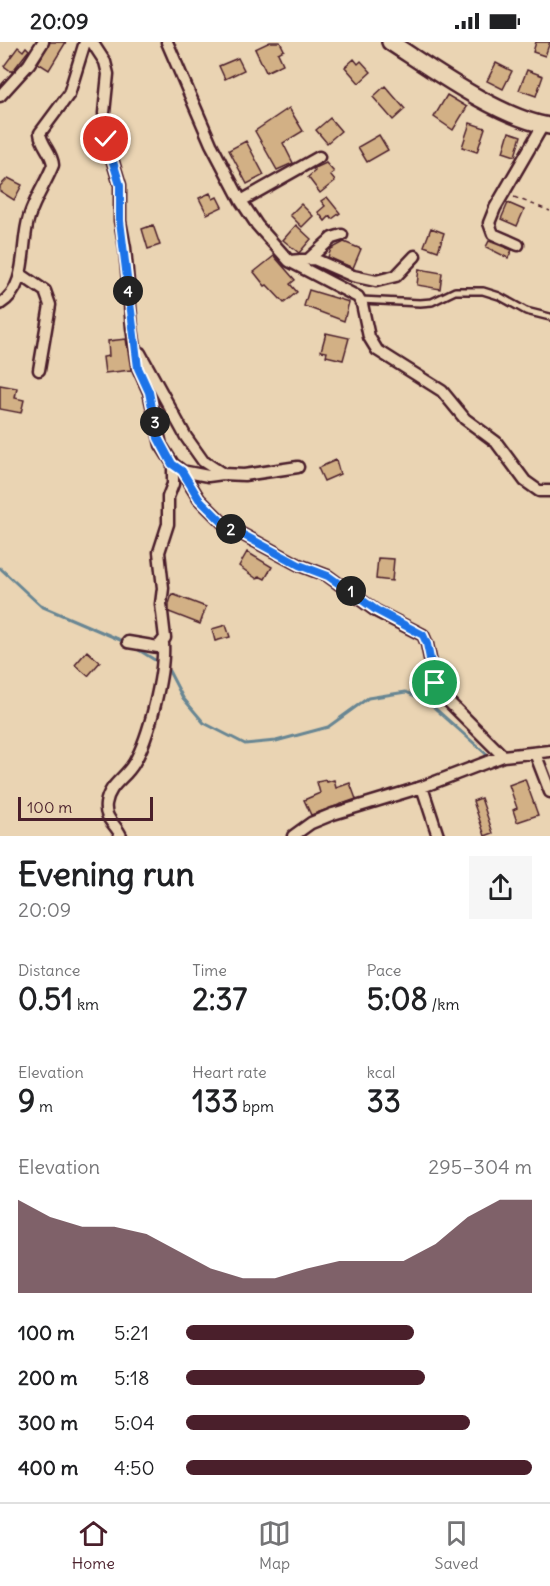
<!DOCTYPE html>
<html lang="en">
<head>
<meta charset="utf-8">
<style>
  :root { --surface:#fff; --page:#f6f6f6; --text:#202124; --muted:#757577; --line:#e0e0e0; --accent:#4a1f2b }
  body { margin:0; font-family:Delius,sans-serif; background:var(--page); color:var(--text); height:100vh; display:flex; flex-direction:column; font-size:22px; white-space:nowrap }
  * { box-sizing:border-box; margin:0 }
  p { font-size:20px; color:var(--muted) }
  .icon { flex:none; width:33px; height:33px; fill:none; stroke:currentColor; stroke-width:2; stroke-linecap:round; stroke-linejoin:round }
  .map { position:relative; height:794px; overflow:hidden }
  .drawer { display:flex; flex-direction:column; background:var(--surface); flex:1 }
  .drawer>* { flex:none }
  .scale { position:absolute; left:18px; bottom:15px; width:135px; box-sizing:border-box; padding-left:6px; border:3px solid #4a1f2b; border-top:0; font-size:16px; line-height:21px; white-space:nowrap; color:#4a1f2b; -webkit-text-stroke:4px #ead4b3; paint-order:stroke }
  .pin { position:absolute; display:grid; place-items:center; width:51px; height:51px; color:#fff; margin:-26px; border:3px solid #fff; border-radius:50%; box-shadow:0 2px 6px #0007 }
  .km { position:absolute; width:30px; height:30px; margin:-15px; border-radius:50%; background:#222; color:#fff; font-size:16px; line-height:30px; text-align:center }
  .round { display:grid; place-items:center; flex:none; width:63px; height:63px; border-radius:0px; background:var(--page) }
  .headline { display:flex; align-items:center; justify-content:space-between; height:102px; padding:0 18px }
  h1 { font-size:33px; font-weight:700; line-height:45px }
  .metrics { display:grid; grid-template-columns:repeat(3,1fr); gap:9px; height:102px; padding:6px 18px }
  .metrics div { display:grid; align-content:center }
  .metrics b { font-size:30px; font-weight:700 }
  .metrics small { font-size:16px; font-weight:400 }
  .metrics p { font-size:16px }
  .chart { height:168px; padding:12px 18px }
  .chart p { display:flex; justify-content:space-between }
  .chart svg { width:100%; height:108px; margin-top:6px; fill:var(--accent); opacity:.7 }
  ul { padding:0 18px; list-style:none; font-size:20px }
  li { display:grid; grid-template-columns:96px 72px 1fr; align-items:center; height:45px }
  li i { height:15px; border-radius:8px; background:var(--accent) }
  .status { display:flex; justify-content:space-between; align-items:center; height:42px; padding:0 30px; background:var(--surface); direction:ltr }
  .status svg { height:16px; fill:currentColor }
  .tab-bar { display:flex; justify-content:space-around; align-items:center; height:84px; border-top:2px solid var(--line); background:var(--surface); font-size:16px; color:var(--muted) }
  .tab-bar a { display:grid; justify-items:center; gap:3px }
  .tab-bar .on { color:var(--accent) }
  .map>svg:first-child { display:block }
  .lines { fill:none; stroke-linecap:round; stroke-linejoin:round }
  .stream { stroke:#688693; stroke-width:3 }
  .building { fill:#d2b085; stroke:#4a1f2b; stroke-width:1.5 }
  .lane-casing { stroke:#4a1f2b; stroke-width:10 }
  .street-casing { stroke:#4a1f2b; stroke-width:15 }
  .secondary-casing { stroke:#4a1f2b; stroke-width:20 }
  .path { stroke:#4a1f2b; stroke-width:1.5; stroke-dasharray:4.5 4.5; stroke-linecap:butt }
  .lane { stroke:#ead4b3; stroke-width:5 }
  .street { stroke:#ead4b3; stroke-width:10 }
  .secondary { stroke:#ead4b3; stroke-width:15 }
  .route-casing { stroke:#fff; stroke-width:12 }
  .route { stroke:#1a73e8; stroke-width:8 }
</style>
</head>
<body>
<div class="status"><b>20:09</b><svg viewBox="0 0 49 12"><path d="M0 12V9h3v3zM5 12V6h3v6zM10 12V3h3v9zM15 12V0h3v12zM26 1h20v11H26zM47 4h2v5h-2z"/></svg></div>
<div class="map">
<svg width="550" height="794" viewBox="0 0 550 794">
  <rect width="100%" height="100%" fill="#ead4b3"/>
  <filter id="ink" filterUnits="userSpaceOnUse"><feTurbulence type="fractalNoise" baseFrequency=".0167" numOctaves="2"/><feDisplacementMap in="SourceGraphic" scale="12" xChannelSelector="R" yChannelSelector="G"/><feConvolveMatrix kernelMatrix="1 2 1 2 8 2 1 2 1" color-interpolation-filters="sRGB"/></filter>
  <g filter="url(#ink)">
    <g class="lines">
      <path class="stream" d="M0,526L41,564L125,600
        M134,605L158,620
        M164,624L169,629L183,656L204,681L245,702L276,699L328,685L368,656L406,650L428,660L486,712"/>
    </g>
    <path class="building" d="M50,0H66L49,28L38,21Z
      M270,0H280L284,8L278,11L283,22L266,30L255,7Z
      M536,0H550L545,14L533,10Z
      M18,5L23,9L26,5L29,8L12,30L4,24Z
      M238,16L244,28L225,37L219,24Z
      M354,17L358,22L361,19L371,30L359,41L345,25Z
      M496,21L512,29L503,47L487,39Z
      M527,28L543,34L536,54L519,48Z
      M385,44L405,67L393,78L373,55Z
      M447,53L467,65L453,88L434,75Z
      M289,66L303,89L283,101L293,121L277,128L255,89Z
      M330,76L341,89L327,101L316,88Z
      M470,81L485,86L477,110L462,105Z
      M509,90L521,94L515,114L503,110Z
      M379,93L388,108L367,120L358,105Z
      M246,99L264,133L247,142L229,108Z
      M326,121L334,130L330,133L335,139L320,151L308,135L315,129L313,127Z
      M8,136L22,143L14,158L0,149V144Z
      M210,151L213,157L217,155L222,165L207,172L199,156Z
      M327,155L340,171L332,177L330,174L325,179L318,170L325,164L321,159Z
      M508,161L524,168L517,184L501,177Z
      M301,162L313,174L302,185L290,173Z
      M153,183L160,203L148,207L142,187Z
      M296,183L311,197L299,211L283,198Z
      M431,186L444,191L438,209L424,204Z
      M489,199L512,208L508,216L486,205Z
      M344,200L361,207L353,226L328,215L331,207Z
      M274,214L295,238L290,242L297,250L284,261L267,243L265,244L254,230Z
      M419,227L442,231L440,247L417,243Z
      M309,248L349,260L344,279L304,264Z
      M326,291L349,296L343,318L326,314L327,310L321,309Z
      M126,297L131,328L105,331L103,315L109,314L108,299Z
      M0,343L17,346L15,356L24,358L21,371L0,367Z
      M336,418L340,432L324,439L318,426Z
      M247,510L272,525L265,537L259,534L257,537L239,524Z
      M378,516L394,517L392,539L376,537Z
      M172,552L206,565L200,582L169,570V562Z
      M226,583L230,595L215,599L212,587Z
      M87,609L100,620L88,634L75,623Z
      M525,737L538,773L517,780L513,768L517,766L509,743Z
      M326,738L327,740L334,738L336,746L350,741L356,757L311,773L304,758L320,751L317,740Z
      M481,756L493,791L485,794L473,759Z"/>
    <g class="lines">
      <defs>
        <path id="lane" d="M361,258L420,261L432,260L455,249H483L499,254L526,269L550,275"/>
        <path id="street" d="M92,0L105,20L108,32L104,71L106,97L120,143V179L125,206L132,286L138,326L149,350L161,403L173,422L182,429L199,457L225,483L299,523L328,534L376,569L423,593L427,602L435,641L441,652L503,714
          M167,0L211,102L241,159L257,183L289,219L358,255L362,262L369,295L377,308L442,349L465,377L496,400L525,439L539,449H550
          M0,54L29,22L43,0
          M241,159L319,115
          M518,203L493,192L489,181L495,166L543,83
          M310,216L332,196L342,193
          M289,219L314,217L353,234L376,239L396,234L415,214
          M20,232L45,249L50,263L39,328
          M0,262C29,245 20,202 29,175C35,156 46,141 53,123C52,110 41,103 40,91L69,52L85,0
          M140,311L186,395L203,419L223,432L244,433L298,425
          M182,429L208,434L223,432
          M128,600L158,605L165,596L161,562L163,546L159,510L168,482V455L173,442V422
          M535,711L550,750
          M422,745L438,794
          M121,794C116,782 104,777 106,762C109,742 125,737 134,721C149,696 165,631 163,601
          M293,794L311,781L333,772L422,745L503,714L550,709"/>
        <path id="secondary" d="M390,0C432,27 501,77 550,84"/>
      </defs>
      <use href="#lane" class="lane-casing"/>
      <use href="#street" class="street-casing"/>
      <use href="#secondary" class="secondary-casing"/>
      <path class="path" d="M514,155L550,169"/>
      <use href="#lane" class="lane"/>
      <use href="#street" class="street"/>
      <use href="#secondary" class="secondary"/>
    </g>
  </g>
  <g class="lines" filter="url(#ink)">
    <defs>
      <path id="route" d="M106,97L120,143V179L138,326L149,350L158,396L172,422L182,429L199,457L225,483L299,523L328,534L376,568L423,593L427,602L435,641"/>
    </defs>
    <use href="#route" class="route-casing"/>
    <use href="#route" class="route"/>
  </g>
</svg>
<div class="scale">100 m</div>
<div class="pin" style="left:435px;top:641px;background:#1e9e55"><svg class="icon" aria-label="arrive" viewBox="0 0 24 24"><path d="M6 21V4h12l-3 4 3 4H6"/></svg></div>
<div class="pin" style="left:106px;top:97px;background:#d93025"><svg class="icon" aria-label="check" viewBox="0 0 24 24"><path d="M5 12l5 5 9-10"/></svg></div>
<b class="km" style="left:351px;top:549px">1</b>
<b class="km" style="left:231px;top:487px">2</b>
<b class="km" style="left:155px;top:380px">3</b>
<b class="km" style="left:128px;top:249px">4</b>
</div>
<section class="drawer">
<div class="headline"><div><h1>Evening run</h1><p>20:09</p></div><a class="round"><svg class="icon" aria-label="share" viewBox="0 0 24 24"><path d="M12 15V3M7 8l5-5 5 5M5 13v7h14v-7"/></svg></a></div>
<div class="metrics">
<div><p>Distance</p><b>0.51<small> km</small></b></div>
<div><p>Time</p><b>2:37</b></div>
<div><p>Pace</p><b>5:08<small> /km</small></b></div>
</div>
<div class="metrics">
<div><p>Elevation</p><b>9<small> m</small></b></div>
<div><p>Heart rate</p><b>133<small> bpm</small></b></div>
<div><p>kcal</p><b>33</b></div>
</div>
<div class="chart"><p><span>Elevation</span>295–304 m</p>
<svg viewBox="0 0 160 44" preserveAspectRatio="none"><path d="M0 44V6L10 13L20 17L30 17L40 20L50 27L60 34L70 38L80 38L90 34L100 31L110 31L120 31L130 24L140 13L150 6L160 6V44z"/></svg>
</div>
<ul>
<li><b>100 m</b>5:21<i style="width:66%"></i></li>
<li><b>200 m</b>5:18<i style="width:69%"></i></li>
<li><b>300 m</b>5:04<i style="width:82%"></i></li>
<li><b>400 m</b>4:50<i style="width:100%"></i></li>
</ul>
</section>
<nav class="tab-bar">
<a class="on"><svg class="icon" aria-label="home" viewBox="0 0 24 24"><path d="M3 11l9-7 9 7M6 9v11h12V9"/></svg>Home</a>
<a><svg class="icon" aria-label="map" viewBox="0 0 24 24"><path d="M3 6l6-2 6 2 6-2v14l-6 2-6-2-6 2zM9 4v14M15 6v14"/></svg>Map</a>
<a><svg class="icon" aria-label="saved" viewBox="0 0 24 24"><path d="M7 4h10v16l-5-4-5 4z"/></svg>Saved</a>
</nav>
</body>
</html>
